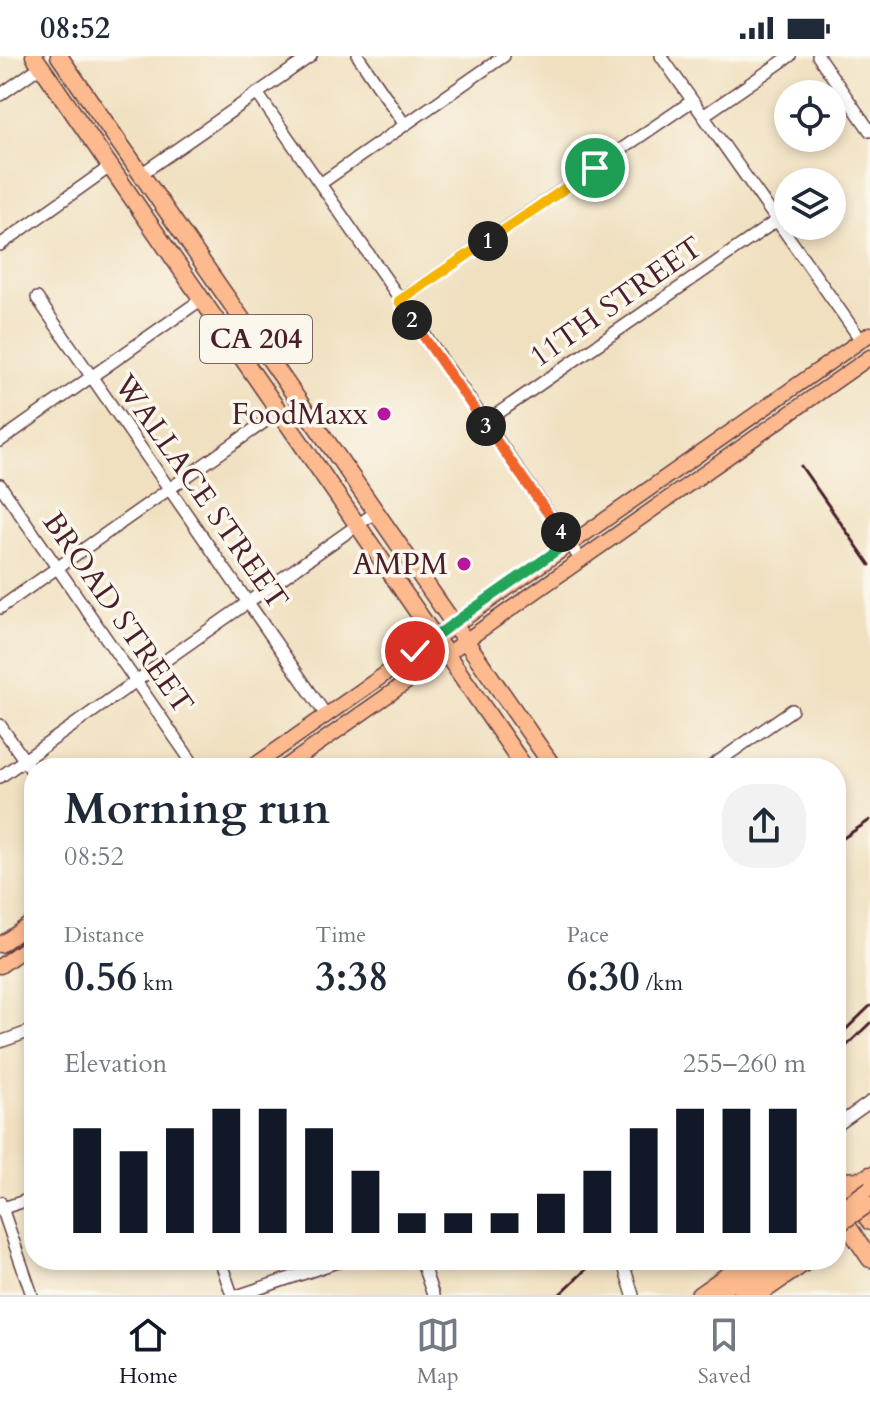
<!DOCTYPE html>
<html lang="en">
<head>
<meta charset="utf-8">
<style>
  :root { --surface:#fff; --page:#f2f2f3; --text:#1f2937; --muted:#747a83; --line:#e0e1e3; --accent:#111827 }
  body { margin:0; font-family:Cardo,serif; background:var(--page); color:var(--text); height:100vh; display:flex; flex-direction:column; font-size:30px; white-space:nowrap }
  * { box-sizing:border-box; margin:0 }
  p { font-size:26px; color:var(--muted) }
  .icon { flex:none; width:44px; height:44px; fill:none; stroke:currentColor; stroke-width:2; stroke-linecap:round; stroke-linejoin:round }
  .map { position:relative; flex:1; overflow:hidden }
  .sheet { position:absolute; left:24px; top:702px; width:822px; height:512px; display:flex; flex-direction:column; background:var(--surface); border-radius:32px; box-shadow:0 4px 12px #0003 }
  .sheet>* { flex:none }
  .buttons { position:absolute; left:774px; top:24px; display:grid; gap:16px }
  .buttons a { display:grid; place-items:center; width:72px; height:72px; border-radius:50%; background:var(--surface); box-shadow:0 4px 12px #0003; font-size:40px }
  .pin { position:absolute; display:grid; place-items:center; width:68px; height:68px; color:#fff; margin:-34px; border:4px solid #fff; border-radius:50%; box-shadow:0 2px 8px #0007 }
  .km { position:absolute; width:40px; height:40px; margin:-20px; border-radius:50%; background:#222; color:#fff; font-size:22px; line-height:40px; text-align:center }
  .round { display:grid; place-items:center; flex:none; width:84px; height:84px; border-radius:32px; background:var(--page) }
  .overview { display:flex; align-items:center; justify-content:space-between; height:136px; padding:0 40px }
  h1 { font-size:44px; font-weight:600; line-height:60px }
  .stats { display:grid; grid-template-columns:repeat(3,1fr); gap:12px; height:136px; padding:8px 40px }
  .stats div { display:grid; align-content:center }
  .stats b { font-size:40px; font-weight:600 }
  .stats small { font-size:22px; font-weight:400 }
  .stats p { font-size:22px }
  .chart { height:224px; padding:16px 40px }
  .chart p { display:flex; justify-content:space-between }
  .chart svg { width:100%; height:144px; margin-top:8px; stroke:var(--accent); stroke-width:6 }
  .status { display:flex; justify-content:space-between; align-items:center; height:56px; padding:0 40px; background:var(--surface); direction:ltr }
  .status svg { height:22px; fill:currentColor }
  .tabs { display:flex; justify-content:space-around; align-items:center; height:112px; border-top:2px solid var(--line); background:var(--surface); font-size:22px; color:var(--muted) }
  .tabs a { display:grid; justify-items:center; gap:4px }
  .tabs .active { color:var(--accent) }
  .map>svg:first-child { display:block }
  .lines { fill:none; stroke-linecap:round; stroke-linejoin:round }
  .minor-casing { stroke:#633c41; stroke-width:14 }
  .major-casing { stroke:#633c41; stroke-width:17 }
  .highway-casing { stroke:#633c41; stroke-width:19 }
  .minor { stroke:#fff; stroke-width:11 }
  .major { stroke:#fcba8e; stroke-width:14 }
  .highway { stroke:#fcba8e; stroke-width:16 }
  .rail { stroke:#4a1f2b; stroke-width:3 }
  .major-bridge-casing { stroke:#633c41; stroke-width:17; stroke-linecap:butt }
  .major-bridge { stroke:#fcba8e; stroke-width:14 }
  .split-1-casing { stroke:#fff; stroke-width:16 }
  .split-2-casing { stroke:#fff; stroke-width:16 }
  .split-3-casing { stroke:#fff; stroke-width:16 }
  .split-4-casing { stroke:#fff; stroke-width:16 }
  .split-5-casing { stroke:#fff; stroke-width:16 }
  .split-6-casing { stroke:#fff; stroke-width:16 }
  .split-1 { stroke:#f5b400; stroke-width:10 }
  .split-2 { stroke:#f5b400; stroke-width:10 }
  .split-3 { stroke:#f0652b; stroke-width:10 }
  .split-4 { stroke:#f0652b; stroke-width:10 }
  .split-5 { stroke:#22a559; stroke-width:10 }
  .split-6 { stroke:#22a559; stroke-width:10 }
  .poi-dot { fill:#b5179e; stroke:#fbf7ec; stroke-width:3 }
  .labels { text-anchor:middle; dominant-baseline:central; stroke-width:7; stroke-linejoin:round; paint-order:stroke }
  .shield { fill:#fbf7ec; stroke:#7f6065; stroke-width:2 }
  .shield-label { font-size:28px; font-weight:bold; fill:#4a1f2b }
  .street-label { font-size:30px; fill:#4a1f2b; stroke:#fbf7ec }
  .poi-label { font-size:30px; fill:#4a1f2b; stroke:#fbf7ec; text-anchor:end }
</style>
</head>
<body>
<div class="status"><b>08:52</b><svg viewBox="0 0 49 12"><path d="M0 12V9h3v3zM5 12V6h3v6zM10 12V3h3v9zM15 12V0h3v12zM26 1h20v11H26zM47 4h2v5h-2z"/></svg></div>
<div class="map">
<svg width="870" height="1239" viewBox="0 0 870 1239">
  <rect width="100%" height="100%" fill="#fbf7ec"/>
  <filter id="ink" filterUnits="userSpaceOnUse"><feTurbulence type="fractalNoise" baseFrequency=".0125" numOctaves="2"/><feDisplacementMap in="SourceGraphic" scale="16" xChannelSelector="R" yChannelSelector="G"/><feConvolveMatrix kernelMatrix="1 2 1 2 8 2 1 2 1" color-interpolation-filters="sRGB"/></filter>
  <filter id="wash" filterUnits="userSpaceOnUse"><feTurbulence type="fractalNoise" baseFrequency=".006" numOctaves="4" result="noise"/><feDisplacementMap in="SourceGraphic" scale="32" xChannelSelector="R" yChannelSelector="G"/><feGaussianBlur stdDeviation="1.8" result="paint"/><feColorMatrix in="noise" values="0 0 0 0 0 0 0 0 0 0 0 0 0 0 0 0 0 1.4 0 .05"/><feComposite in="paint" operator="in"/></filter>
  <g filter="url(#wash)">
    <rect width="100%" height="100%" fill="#f0e0c0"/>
  </g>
  <g filter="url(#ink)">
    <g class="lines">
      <defs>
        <path id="minor" d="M358,0L405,69
          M661,0L861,284
          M818,0L870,75
          M257,37L581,504
          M0,39L41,10
          M703,60L790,0
          M141,118L311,0
          M320,128L504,0
          M0,189L111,110
          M37,242L326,659
          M399,245L692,45
          M484,367L776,165
          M0,385L202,243
          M0,429L196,712
          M0,552L280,355
          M0,669L34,718
          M709,712L792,654
          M0,721L376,456
          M0,986L34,974
          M836,1070L870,1046
          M0,1146L32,1239
          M0,1153L34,1142
          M220,1204L232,1239
          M421,1204L433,1239
          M622,1204L633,1239
          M240,1239L343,1204"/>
        <path id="major" d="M251,712L870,278
          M284,712L870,301
          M0,889L34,865
          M0,910L34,886
          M716,1239L767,1204
          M740,1239L790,1204"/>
        <path id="highway" d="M34,0L525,712
          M59,0L554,712
          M836,1118L870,1166
          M841,1125L862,1124L870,1119
          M837,1154L870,1203
          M699,1239L749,1204
          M758,1239L809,1204"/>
      </defs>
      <use href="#minor" class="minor-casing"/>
      <use href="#major" class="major-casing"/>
      <use href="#highway" class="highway-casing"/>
      <use href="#minor" class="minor"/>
      <use href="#major" class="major"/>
      <use href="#highway" class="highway"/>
      <path class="rail" d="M801,410L870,509
        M836,787L870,764
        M836,983L870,950
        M836,1000L870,967
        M559,1239L596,1204"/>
      <defs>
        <path id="major-bridge" d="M836,1156L870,1132
          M836,1171L870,1148"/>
      </defs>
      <use href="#major-bridge" class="major-bridge-casing"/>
      <use href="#major-bridge" class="major-bridge"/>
    </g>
  </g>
  <g class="lines" filter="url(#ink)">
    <defs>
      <path id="split-1" d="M488,185L595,112"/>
      <path id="split-2" d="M412,264L399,245L488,185"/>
      <path id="split-3" d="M412,264L486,370"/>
      <path id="split-4" d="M486,370L561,476"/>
      <path id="split-5" d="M473,553L569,486L561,476"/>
      <path id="split-6" d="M415,595L473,553"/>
    </defs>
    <use href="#split-1" class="split-1-casing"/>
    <use href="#split-2" class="split-2-casing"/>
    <use href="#split-3" class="split-3-casing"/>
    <use href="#split-4" class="split-4-casing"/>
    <use href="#split-5" class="split-5-casing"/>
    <use href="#split-6" class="split-6-casing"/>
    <use href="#split-1" class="split-1"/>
    <use href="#split-2" class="split-2"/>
    <use href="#split-3" class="split-3"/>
    <use href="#split-4" class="split-4"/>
    <use href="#split-5" class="split-5"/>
    <use href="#split-6" class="split-6"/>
  </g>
  <g class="poi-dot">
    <circle cx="384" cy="358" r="8"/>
    <circle cx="464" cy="508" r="8"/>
  </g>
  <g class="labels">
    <rect class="shield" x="200" y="259" width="112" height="48" rx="6"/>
    <g class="shield-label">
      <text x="256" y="283">CA 204</text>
    </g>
    <g class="street-label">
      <text transform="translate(616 246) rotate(-35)">11TH STREET</text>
      <text transform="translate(201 436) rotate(55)">WALLACE STREET</text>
      <text transform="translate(118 557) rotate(55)">BROAD STREET</text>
    </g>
    <g class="poi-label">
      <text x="368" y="358">FoodMaxx</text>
      <text x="448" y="508">AMPM</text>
    </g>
  </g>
</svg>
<div class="buttons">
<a><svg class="icon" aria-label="locate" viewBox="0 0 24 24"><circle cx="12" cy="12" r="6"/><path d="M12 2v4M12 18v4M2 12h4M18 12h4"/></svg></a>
<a><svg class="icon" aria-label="layers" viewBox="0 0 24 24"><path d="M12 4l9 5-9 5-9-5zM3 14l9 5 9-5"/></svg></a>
</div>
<div class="pin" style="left:595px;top:112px;background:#1e9e55"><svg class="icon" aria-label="arrive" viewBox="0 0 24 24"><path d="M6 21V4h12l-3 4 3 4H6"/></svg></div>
<div class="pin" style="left:415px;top:595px;background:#d93025"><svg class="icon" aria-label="check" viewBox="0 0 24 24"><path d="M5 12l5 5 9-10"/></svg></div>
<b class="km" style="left:488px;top:185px">1</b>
<b class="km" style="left:412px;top:264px">2</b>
<b class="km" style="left:486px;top:370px">3</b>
<b class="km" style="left:561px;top:476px">4</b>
<section class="sheet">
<div class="overview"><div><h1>Morning run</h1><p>08:52</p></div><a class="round"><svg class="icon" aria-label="share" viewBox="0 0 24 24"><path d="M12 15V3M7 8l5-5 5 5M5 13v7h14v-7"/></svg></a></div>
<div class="stats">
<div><p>Distance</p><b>0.56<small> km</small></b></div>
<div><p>Time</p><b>3:38</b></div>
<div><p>Pace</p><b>6:30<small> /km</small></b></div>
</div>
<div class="chart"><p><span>Elevation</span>255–260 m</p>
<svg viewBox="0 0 160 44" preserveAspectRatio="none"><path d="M5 44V12M15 44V19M25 44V12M35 44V6M45 44V6M55 44V12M65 44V25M75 44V38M85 44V38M95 44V38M105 44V32M115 44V25M125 44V12M135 44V6M145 44V6M155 44V6"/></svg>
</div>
</section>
</div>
<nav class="tabs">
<a class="active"><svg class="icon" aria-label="home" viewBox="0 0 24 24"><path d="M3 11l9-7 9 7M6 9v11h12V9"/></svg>Home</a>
<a><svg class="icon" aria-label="map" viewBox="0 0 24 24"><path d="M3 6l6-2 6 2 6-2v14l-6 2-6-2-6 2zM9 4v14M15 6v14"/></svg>Map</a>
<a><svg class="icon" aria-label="saved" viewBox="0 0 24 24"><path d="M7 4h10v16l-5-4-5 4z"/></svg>Saved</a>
</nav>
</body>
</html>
